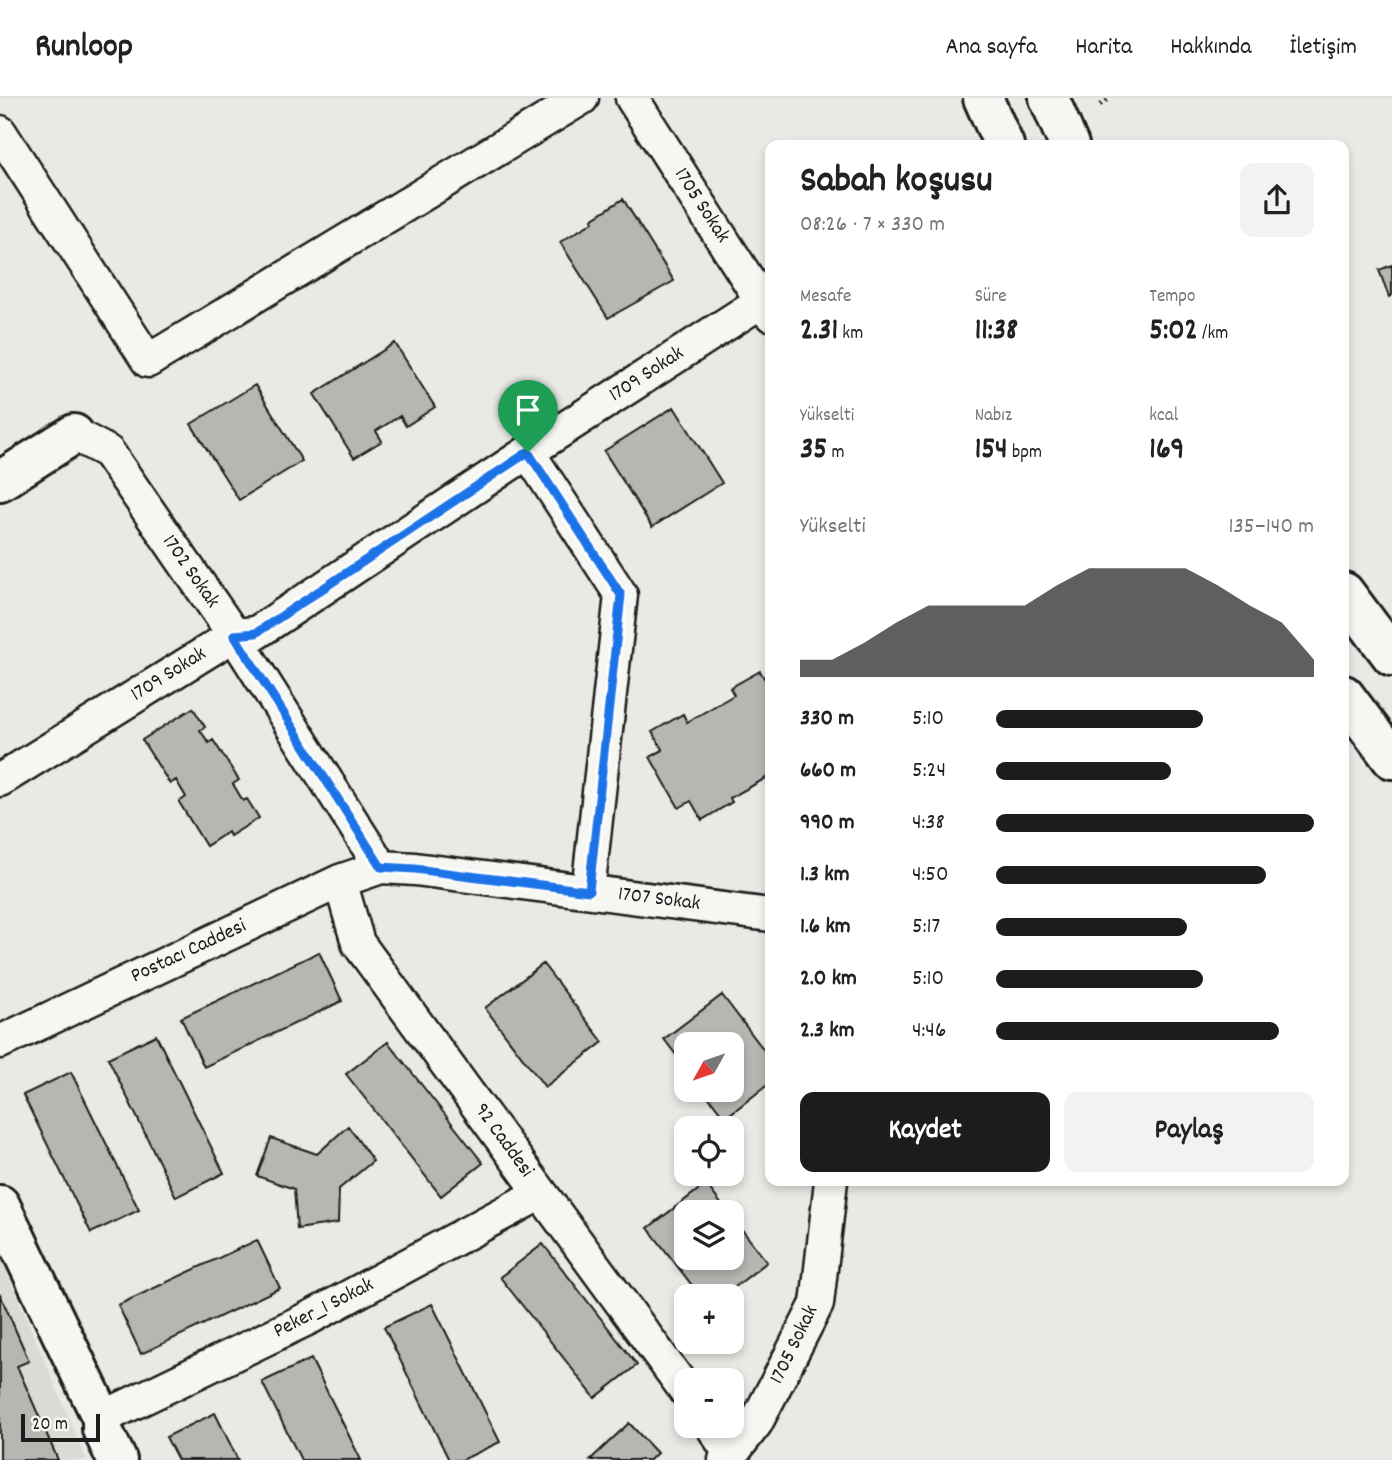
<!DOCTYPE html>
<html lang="tr">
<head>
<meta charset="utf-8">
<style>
  :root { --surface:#fff; --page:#f2f2f2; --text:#222; --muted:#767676; --line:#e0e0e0; --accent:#1c1c1c }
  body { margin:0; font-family:Dekko,sans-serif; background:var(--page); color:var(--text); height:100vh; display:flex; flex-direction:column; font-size:26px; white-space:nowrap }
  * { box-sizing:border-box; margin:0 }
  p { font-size:23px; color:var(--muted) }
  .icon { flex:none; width:38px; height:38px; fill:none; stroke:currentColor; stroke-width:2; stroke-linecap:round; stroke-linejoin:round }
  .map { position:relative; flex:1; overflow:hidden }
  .details { position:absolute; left:765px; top:42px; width:584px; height:1046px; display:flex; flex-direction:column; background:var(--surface); border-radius:14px; box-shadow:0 4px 10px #0003 }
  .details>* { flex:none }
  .needle { width:46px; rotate:230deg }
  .buttons { position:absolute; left:674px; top:934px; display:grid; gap:14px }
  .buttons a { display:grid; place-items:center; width:70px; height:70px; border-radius:14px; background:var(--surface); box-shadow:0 4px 10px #0003; font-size:35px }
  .scale { position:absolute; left:21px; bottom:18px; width:79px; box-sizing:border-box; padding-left:7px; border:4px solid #1c1c1c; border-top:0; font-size:19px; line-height:24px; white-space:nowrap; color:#1c1c1c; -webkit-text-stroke:5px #f6f6f2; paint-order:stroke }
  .pin { position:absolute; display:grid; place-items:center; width:60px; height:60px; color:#fff; margin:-72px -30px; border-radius:50% 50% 50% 0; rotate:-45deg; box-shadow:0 0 7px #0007 }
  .pin .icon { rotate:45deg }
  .round { display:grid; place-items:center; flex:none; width:74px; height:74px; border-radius:14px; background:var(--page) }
  .summary { display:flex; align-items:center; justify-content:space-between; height:119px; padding:0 35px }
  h1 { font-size:38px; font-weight:800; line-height:52px }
  .stats { display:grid; grid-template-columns:repeat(3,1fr); gap:10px; height:119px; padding:7px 35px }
  .stats div { display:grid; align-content:center }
  .stats b { font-size:30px; font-weight:800 }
  .stats small { font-size:19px; font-weight:400 }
  .stats p { font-size:19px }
  .chart { height:196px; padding:14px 35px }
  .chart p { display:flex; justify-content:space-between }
  .chart svg { width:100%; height:126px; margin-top:7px; fill:var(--accent); opacity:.7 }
  .primary-button { display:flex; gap:14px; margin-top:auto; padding:14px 35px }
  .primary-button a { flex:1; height:80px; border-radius:14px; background:var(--accent); color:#fff; font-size:28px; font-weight:800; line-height:80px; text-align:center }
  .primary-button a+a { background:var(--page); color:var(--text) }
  ul { padding:0 35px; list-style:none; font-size:23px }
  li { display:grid; grid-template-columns:112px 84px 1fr; align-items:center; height:52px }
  li i { height:18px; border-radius:9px; background:var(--accent) }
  header { display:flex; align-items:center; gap:42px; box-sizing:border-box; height:98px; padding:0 35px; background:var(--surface); border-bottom:2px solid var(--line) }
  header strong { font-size:33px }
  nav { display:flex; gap:38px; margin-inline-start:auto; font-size:24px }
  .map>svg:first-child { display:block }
  .built { fill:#dadad6 }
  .building { fill:#b6b6b3; stroke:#1c1c1c; stroke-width:2 }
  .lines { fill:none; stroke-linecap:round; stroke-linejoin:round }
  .street-casing { stroke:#1c1c1c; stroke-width:37 }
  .secondary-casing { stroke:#1c1c1c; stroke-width:44 }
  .path { stroke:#1c1c1c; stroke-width:4.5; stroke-dasharray:2 5; stroke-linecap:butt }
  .street { stroke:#f6f6f2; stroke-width:32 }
  .secondary { stroke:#f6f6f2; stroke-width:38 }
  .route-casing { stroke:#fff; stroke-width:14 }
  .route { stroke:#1a73e8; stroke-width:9 }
  .labels { text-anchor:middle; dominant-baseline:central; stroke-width:5; stroke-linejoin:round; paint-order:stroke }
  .street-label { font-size:21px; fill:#1c1c1c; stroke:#f6f6f2 }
</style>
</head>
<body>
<header>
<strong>Runloop</strong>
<nav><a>Ana sayfa</a><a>Harita</a><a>Hakkında</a><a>İletişim</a></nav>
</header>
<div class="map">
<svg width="1392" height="1362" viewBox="0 0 1392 1362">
  <rect width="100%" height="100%" fill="#e9e9e5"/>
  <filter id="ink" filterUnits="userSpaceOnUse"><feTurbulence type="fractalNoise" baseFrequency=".0143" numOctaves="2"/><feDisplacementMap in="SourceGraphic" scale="14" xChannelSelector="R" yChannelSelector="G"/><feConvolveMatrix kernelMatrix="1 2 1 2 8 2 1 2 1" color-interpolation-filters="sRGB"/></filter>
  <g filter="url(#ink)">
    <path class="built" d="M0,1158L87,1362H0Z"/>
    <path class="building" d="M623,101L674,183L608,220L560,144L593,124L592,121Z
      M1392,167V197L1389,199L1379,172Z
      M395,245L435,309L406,328L400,318L376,333L382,343L354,360L314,296Z
      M255,287L302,363L239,402L191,326Z
      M674,309L722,385L652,429L604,353Z
      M760,573L770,590V678L730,700L732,704L702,722L691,703L679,710L650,659L663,652L652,634L683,616L687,624L734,597L730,590Z
      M193,610L205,629L200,632L209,645L213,642L239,682L233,686L243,703L247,701L259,720L230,738L228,734L206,748L179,704L186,699L176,682L170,686L142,642Z
      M319,854L342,903L204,969L181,920Z
      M543,866L603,944L545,989L485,910Z
      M722,897L770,960V985L725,1020L703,992H732V947H686V970L664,941Z
      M156,937L224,1075L176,1099L108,960Z
      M388,944L483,1065L441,1098L346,976Z
      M71,974L139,1112L91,1135L23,997Z
      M348,1028L373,1063L339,1091L338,1125L297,1131L294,1091L257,1078L271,1040L317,1056Z
      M706,1086L728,1115H686V1160H732V1119L767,1164L722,1199H701L648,1130Z
      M257,1142L280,1190L141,1256L118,1207Z
      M543,1146L637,1267L595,1300L500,1179Z
      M0,1196L29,1263L17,1268L58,1362H0Z
      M432,1206L500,1344L462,1362H449L384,1229Z
      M311,1261L361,1362H301L262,1284Z
      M215,1315L238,1362H178L166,1339Z
      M629,1325L657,1355L650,1362H590Z"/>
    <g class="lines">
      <defs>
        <path id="street" d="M632,0L770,216
          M0,34L148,263L582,0
          M74,336L108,354L234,537L381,769
          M528,354L621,497L588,793
          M0,682L234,537L256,535L528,354L762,203
          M340,783L358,845L686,1293
          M0,944L340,783L381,769L415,771L770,817
          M102,1320L313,1218L541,1095
          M712,1328L731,1357L725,1362
          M731,1357L756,1325L817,1206L831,1083"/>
        <path id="secondary" d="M983,0L1004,47
          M1049,0L1069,47
          M0,383L74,336
          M1344,494L1392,558
          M1344,597L1392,661
          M0,1107L102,1320V1331L117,1362"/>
      </defs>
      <use href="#street" class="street-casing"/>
      <use href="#secondary" class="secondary-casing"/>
      <path class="path" d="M1100,7L1110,0"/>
      <use href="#street" class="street"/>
      <use href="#secondary" class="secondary"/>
    </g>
  </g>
  <g class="lines" filter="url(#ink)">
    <defs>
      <path id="route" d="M528,354L621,497L589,793L415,771L381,769L234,537L256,535Z"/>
    </defs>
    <use href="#route" class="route-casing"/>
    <use href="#route" class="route"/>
  </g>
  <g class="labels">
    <g class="street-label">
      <text transform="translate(701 108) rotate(57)">1705 Sokak</text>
      <text transform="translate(647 277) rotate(-33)">1709 Sokak</text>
      <text transform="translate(190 474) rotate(55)">1702 Sokak</text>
      <text transform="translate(169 577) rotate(-32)">1709 Sokak</text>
      <text transform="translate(659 802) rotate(7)">1707 Sokak</text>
      <text transform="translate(189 854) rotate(-25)">Postacı Caddesi</text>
      <text transform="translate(503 1043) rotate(54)">92 Caddesi</text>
      <text transform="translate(324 1211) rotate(-27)">Peker_1 Sokak</text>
      <text transform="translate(795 1247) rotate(-64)">1705 Sokak</text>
    </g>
  </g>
</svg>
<div class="buttons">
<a><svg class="needle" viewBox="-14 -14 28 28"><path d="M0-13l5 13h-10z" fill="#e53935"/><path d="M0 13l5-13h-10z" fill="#767676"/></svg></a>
<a><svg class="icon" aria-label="locate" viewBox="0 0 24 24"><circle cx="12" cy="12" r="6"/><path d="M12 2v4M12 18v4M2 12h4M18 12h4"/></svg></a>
<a><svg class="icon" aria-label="layers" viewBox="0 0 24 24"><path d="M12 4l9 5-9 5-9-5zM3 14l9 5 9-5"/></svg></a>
<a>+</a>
<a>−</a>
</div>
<div class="scale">20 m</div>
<div class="pin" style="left:528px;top:354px;background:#1e9e55"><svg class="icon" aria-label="arrive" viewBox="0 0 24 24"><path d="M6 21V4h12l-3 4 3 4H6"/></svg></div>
<section class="details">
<div class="summary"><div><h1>Sabah koşusu</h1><p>08:26 · 7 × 330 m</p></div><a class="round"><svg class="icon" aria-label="share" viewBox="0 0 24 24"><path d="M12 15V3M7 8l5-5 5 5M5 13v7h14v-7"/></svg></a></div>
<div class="stats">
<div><p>Mesafe</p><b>2.31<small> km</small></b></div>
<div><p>Süre</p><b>11:38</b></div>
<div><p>Tempo</p><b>5:02<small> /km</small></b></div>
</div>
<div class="stats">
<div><p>Yükselti</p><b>35<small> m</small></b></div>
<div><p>Nabız</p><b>154<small> bpm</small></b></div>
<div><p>kcal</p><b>169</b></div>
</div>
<div class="chart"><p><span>Yükselti</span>135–140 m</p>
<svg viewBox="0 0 160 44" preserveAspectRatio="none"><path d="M0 44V38L10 38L20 32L30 25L40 19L50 19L60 19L70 19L80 12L90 6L100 6L110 6L120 6L130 12L140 19L150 25L160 38V44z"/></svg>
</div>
<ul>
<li><b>330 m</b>5:10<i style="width:65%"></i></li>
<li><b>660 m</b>5:24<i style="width:55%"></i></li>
<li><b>990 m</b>4:38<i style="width:100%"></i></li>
<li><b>1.3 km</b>4:50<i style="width:85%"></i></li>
<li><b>1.6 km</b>5:17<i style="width:60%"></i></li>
<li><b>2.0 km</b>5:10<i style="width:65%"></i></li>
<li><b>2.3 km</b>4:46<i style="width:89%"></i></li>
</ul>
<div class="primary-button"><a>Kaydet</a><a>Paylaş</a></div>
</section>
</div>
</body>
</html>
